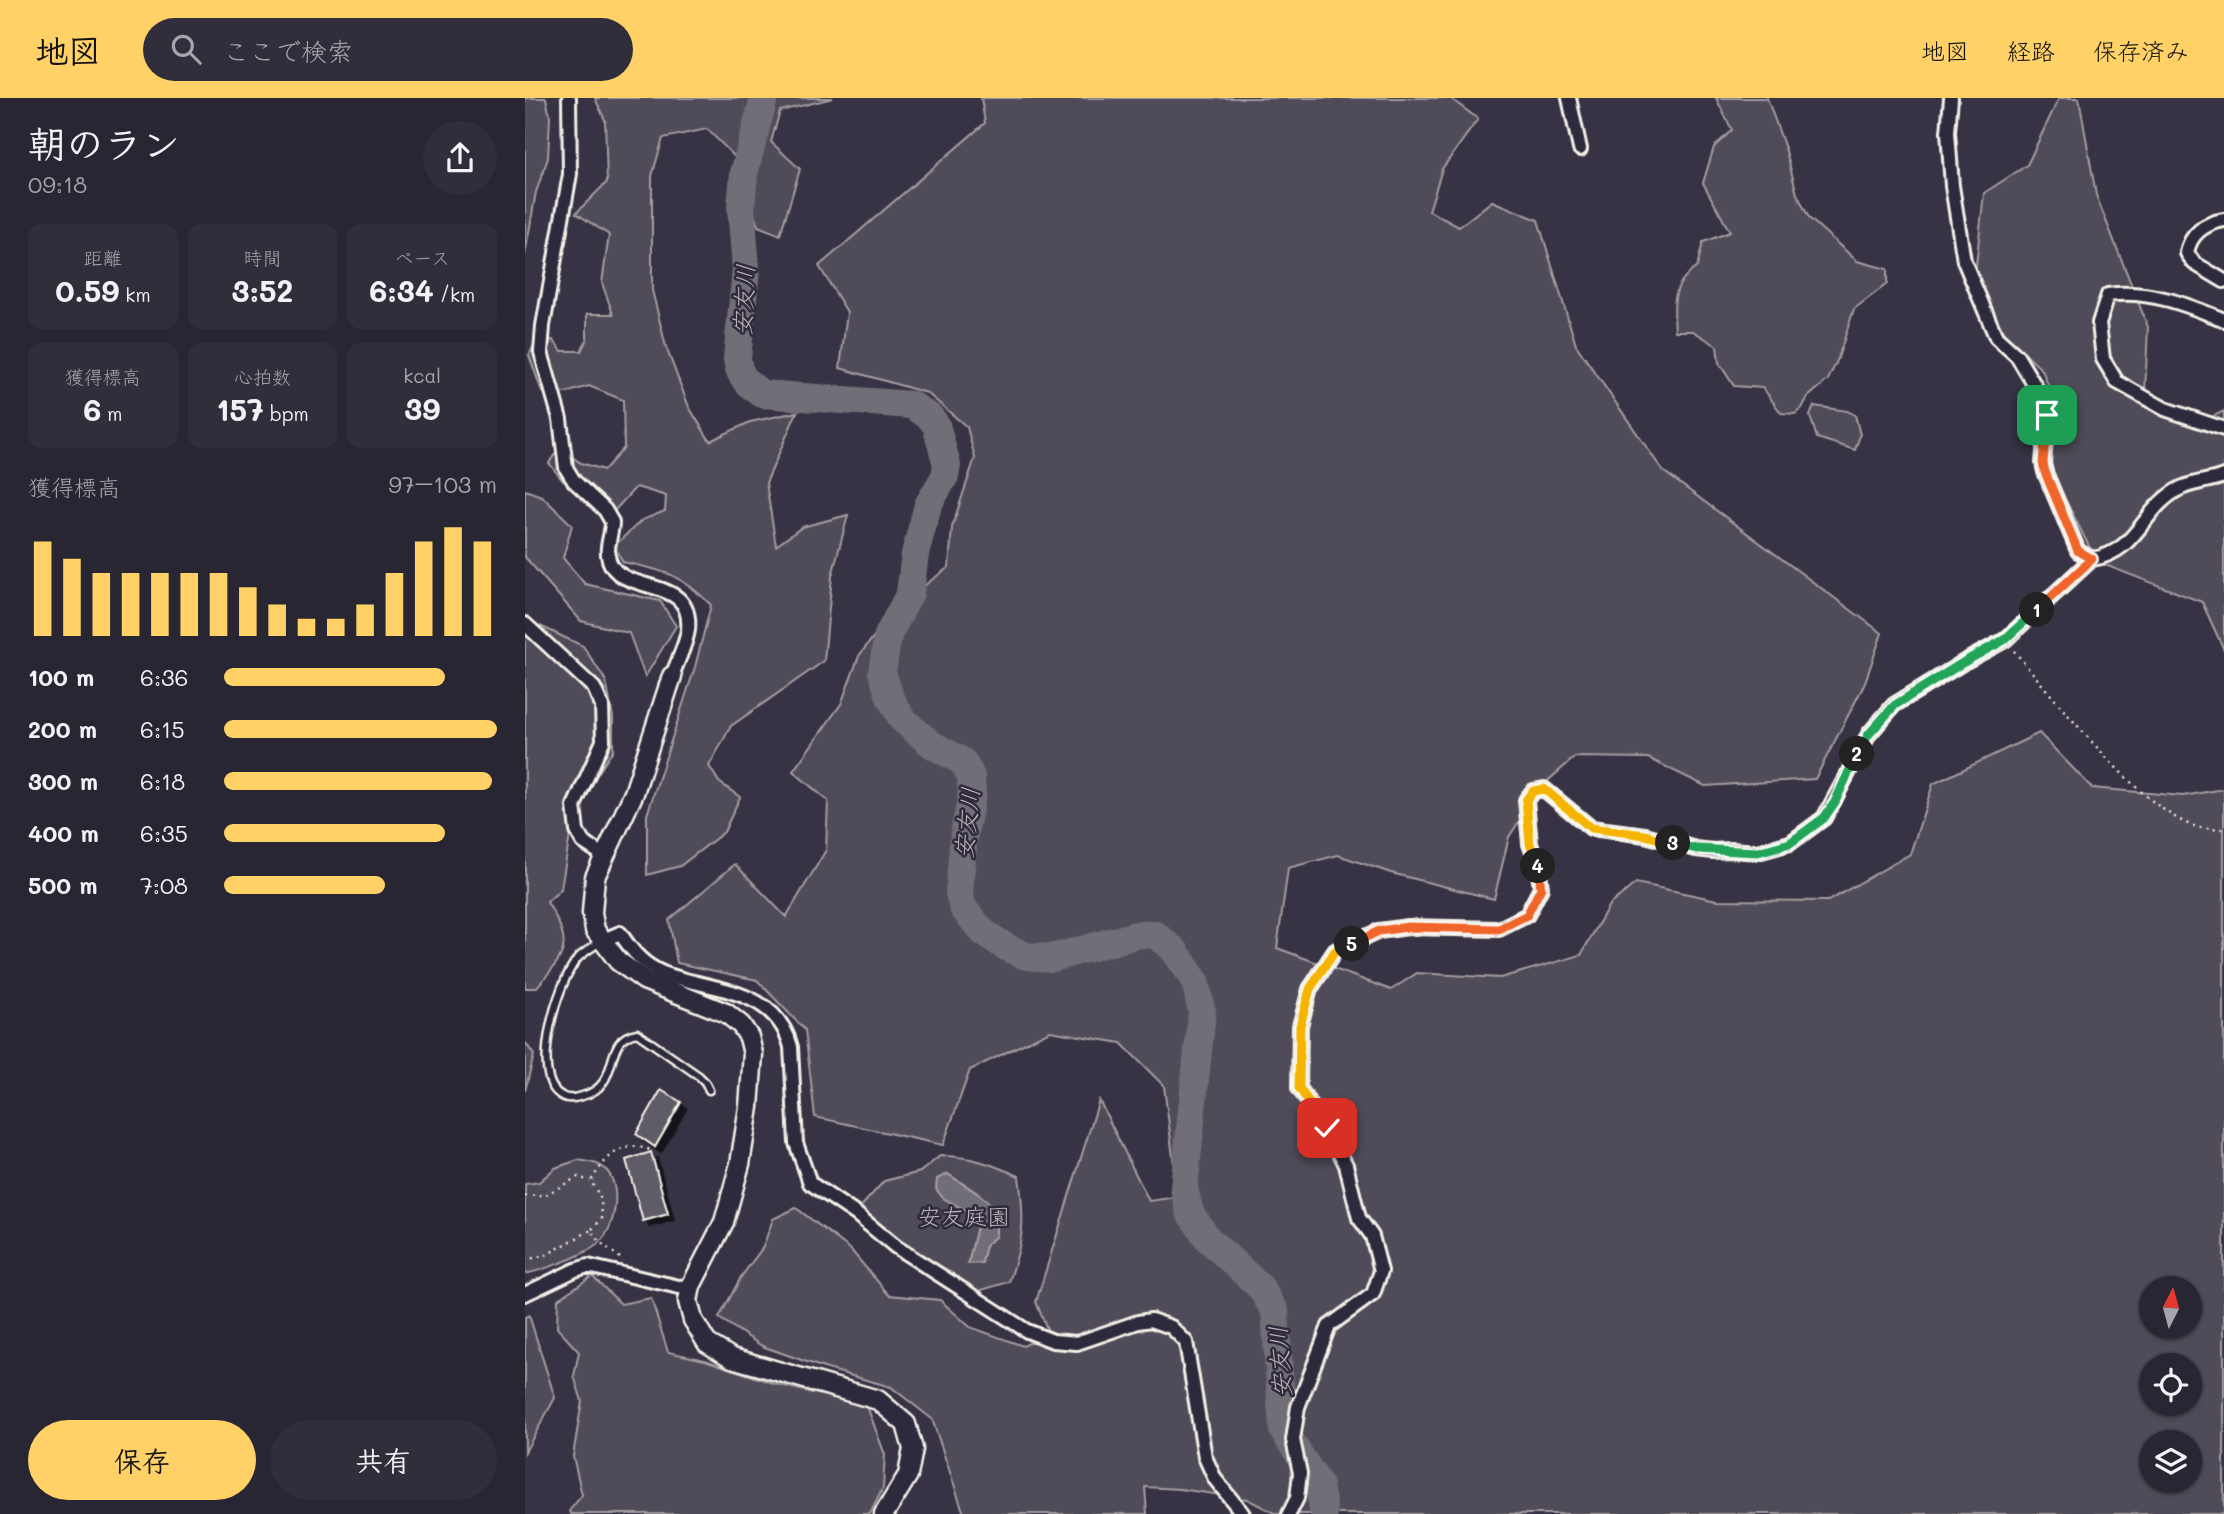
<!DOCTYPE html>
<html lang="ja">
<head>
<meta charset="utf-8">
<style>
  :root { --surface:#292633; --page:#312e3b; --text:#f1f3f6; --muted:#a5a5ac; --line:#45434e; --accent:#ffd166 }
  body { margin:0; font-family:Mali,"Klee One",sans-serif; background:var(--page); color:var(--text); height:100vh; display:flex; flex-direction:column; font-size:26px; white-space:nowrap }
  * { box-sizing:border-box; margin:0 }
  p { font-size:23px; color:var(--muted) }
  .icon { flex:none; width:38px; height:38px; fill:none; stroke:currentColor; stroke-width:2; stroke-linecap:round; stroke-linejoin:round }
  .map { position:relative; flex:1; overflow:hidden }
  .side { display:flex; flex-direction:column; background:var(--surface); width:525px }
  .side>* { flex:none }
  .needle { width:46px; rotate:6deg }
  .controls { position:absolute; left:1614px; top:1178px; display:grid; gap:14px }
  .controls a { display:grid; place-items:center; width:63px; height:63px; border-radius:50%; background:var(--surface); box-shadow:0 2px 5px #0004,0 0 0 2px var(--line); font-size:35px }
  .pin { position:absolute; display:grid; place-items:center; width:60px; height:60px; color:#fff; margin:-30px; border-radius:14px; box-shadow:0 4px 10px #0006 }
  .km { position:absolute; width:35px; height:35px; margin:-18px; border-radius:50%; background:#222; color:#fff; font-size:19px; line-height:35px; text-align:center }
  .round { display:grid; place-items:center; flex:none; width:74px; height:74px; border-radius:37px; background:var(--page) }
  .overview { display:flex; align-items:center; justify-content:space-between; height:119px; padding:0 28px }
  h1 { font-size:38px; font-weight:700; line-height:52px }
  .figures { display:grid; grid-template-columns:repeat(3,1fr); gap:10px; height:119px; padding:7px 28px }
  .figures div { display:grid; align-content:center; border-radius:14px; background:var(--page); text-align:center }
  .figures b { font-size:30px; font-weight:700 }
  .figures small { font-size:19px; font-weight:400 }
  .figures p { font-size:19px }
  .chart { height:196px; padding:14px 28px }
  .chart p { display:flex; justify-content:space-between }
  .chart svg { width:100%; height:126px; margin-top:7px; stroke:var(--accent); stroke-width:6 }
  .primary-button { display:flex; gap:14px; margin-top:auto; padding:14px 28px }
  .primary-button a { flex:1; height:80px; border-radius:42px; background:var(--accent); color:#111; font-size:28px; font-weight:700; line-height:80px; text-align:center }
  .primary-button a+a { background:var(--page); color:var(--text) }
  ul { padding:0 28px; list-style:none; font-size:23px }
  li { display:grid; grid-template-columns:112px 84px 1fr; align-items:center; height:52px }
  li i { height:18px; border-radius:9px; background:var(--accent) }
  header { display:flex; align-items:center; gap:42px; box-sizing:border-box; height:98px; padding:0 35px; background:var(--accent); color:#111 }
  header strong { font-size:33px }
  nav { display:flex; gap:38px; margin-inline-start:auto; font-size:24px }
  .search { width:490px; height:63px; background:var(--page); display:flex; align-items:center; gap:18px; box-sizing:border-box; padding:0 24px; border-radius:38px; color:var(--muted); font-size:26px }
  main { display:flex; flex:1; min-height:0 }
  .map>svg:first-child { display:block }
  .green { fill:#504b59; stroke:#a29ea0; stroke-width:2; fill-rule:evenodd }
  .water { fill:#726e77; stroke:#a6a2a4; stroke-width:2 }
  .lines { fill:none; stroke-linecap:round; stroke-linejoin:round }
  .river { stroke:#726e77; stroke-width:28 }
  .building { fill:#5f5c67; stroke:#f4f1e8; stroke-width:2; filter:url(#shadow) }
  .lane-casing { stroke:#f4f1e8; stroke-width:11 }
  .street-casing { stroke:#f4f1e8; stroke-width:18 }
  .secondary-casing { stroke:#f4f1e8; stroke-width:23 }
  .path { stroke:#f4f1e8; stroke-width:2.5; stroke-dasharray:2 5; stroke-linecap:butt }
  .lane { stroke:#2f2a3d; stroke-width:6 }
  .street { stroke:#2f2a3d; stroke-width:12 }
  .secondary { stroke:#2f2a3d; stroke-width:18 }
  .split-1-casing { stroke:#fff; stroke-width:14 }
  .split-2-casing { stroke:#fff; stroke-width:14 }
  .split-3-casing { stroke:#fff; stroke-width:14 }
  .split-4-casing { stroke:#fff; stroke-width:14 }
  .split-5-casing { stroke:#fff; stroke-width:14 }
  .split-6-casing { stroke:#fff; stroke-width:14 }
  .split-1 { stroke:#f0652b; stroke-width:9 }
  .split-2 { stroke:#22a559; stroke-width:9 }
  .split-3 { stroke:#22a559; stroke-width:9 }
  .split-4 { stroke:#f5b400; stroke-width:9 }
  .split-5 { stroke:#f0652b; stroke-width:9 }
  .split-6 { stroke:#f5b400; stroke-width:9 }
  .labels { text-anchor:middle; dominant-baseline:central; stroke-width:5; stroke-linejoin:round; paint-order:stroke }
  .park-label { font-size:23px; fill:#bbb7b6; stroke:#2f2a3d }
  .water-label { font-size:24px; font-style:italic; fill:#bab6b5; stroke:#2f2a3d }
</style>
</head>
<body>
<header>
<strong>地図</strong>
<div class="search"><svg class="icon" aria-label="search" viewBox="0 0 24 24"><circle cx="10" cy="10" r="6"/><path d="M15 15l6 6"/></svg>ここで検索</div>
<nav><a>地図</a><a>経路</a><a>保存済み</a></nav>
</header>
<main>
<section class="side">
<div class="overview"><div><h1>朝のラン</h1><p>09:18</p></div><a class="round"><svg class="icon" aria-label="share" viewBox="0 0 24 24"><path d="M12 15V3M7 8l5-5 5 5M5 13v7h14v-7"/></svg></a></div>
<div class="figures">
<div><p>距離</p><b>0.59<small> km</small></b></div>
<div><p>時間</p><b>3:52</b></div>
<div><p>ペース</p><b>6:34<small> /km</small></b></div>
</div>
<div class="figures">
<div><p>獲得標高</p><b>6<small> m</small></b></div>
<div><p>心拍数</p><b>157<small> bpm</small></b></div>
<div><p>kcal</p><b>39</b></div>
</div>
<div class="chart"><p><span>獲得標高</span>97–103 m</p>
<svg viewBox="0 0 160 44" preserveAspectRatio="none"><path d="M5 44V11M15 44V17M25 44V22M35 44V22M45 44V22M55 44V22M65 44V22M75 44V27M85 44V33M95 44V38M105 44V38M115 44V33M125 44V22M135 44V11M145 44V6M155 44V11"/></svg>
</div>
<ul>
<li><b>100 m</b>6:36<i style="width:81%"></i></li>
<li><b>200 m</b>6:15<i style="width:100%"></i></li>
<li><b>300 m</b>6:18<i style="width:98%"></i></li>
<li><b>400 m</b>6:35<i style="width:81%"></i></li>
<li><b>500 m</b>7:08<i style="width:59%"></i></li>
</ul>
<div class="primary-button"><a>保存</a><a>共有</a></div>
</section>
<div class="map">
<svg width="1699" height="1416" viewBox="0 0 1699 1416">
  <defs>
    <filter id="shadow"><feDropShadow dx="6" dy="6" stdDeviation="0" flood-color="#0009"/></filter>
  </defs>
  <rect width="100%" height="100%" fill="#373244"/>
  <filter id="ink" filterUnits="userSpaceOnUse"><feTurbulence type="fractalNoise" baseFrequency=".0143" numOctaves="2"/><feDisplacementMap in="SourceGraphic" scale="14" xChannelSelector="R" yChannelSelector="G"/><feConvolveMatrix kernelMatrix="1 2 1 2 8 2 1 2 1" color-interpolation-filters="sRGB"/></filter>
  <g filter="url(#ink)">
    <path class="green" d="M0,0H21L25,19L23,60L11,94L0,157Z
      M70,0H308L255,13L246,44L275,71L255,137L233,128L210,59L182,31L138,40L127,78V192L141,249L164,309L185,343L225,324L272,314L241,385L251,448L277,429L323,417L307,478L299,563L206,628L184,668L194,684L215,699L199,734L155,768L122,777V717L170,569L186,507C154,475 140,473 98,464L89,448L117,422L140,413L141,398L111,389L79,424L68,400L38,383L24,365L34,350L56,365L79,372L99,350L98,302L64,288L41,295L17,294L4,257L11,243L28,242L37,253H56L62,241V216H88L77,185L84,137L51,115L82,84L80,22Z
      M456,0H925L953,21L917,71L904,113L934,129L967,103L1013,122L1051,247L1138,373L1357,535L1339,587L1290,681L1180,688L1123,660L1050,659L1017,688L984,739L969,801L866,775L813,757L763,770L752,850L866,892L892,875L975,880L1056,857L1084,807L1111,785L1192,802L1303,803L1385,756L1408,686L1514,635L1567,690L1658,698L1699,691V1416H751L722,1401L655,1391L620,1389L622,1416H439L407,1321L366,1289L299,1270L237,1248L194,1220L216,1179L238,1149L248,1121L271,1110L325,1151L364,1197L415,1202L445,1229L498,1248L524,1236L511,1204L574,1002L624,1103L653,1099L639,988L596,945L525,933L445,972L418,1047L290,1019L280,932L232,882L152,865L144,822L210,766L261,819L301,752L303,703L268,673L316,606L334,558L371,509L424,469L427,429L450,360L442,329L402,295L315,270L322,214L294,168L460,25ZM1626,1190H1664V1228H1626ZM1626,1267H1664V1306H1626ZM1626,1344H1664V1382H1626Z
      M1191,0H1242L1261,53L1272,96L1284,120L1332,163L1362,171V186L1329,211L1312,263L1303,282L1283,299L1277,310L1270,316L1256,315L1238,290L1209,288L1194,265L1192,248L1168,233H1150C1148,205 1146,186 1172,169L1178,144L1205,134L1178,85L1189,49L1207,32Z
      M1534,0H1554L1571,97L1623,229L1620,295L1680,322L1699,313V552L1677,504L1572,464L1533,387L1523,359L1529,322L1528,300L1517,272L1479,236L1450,176L1459,95L1502,67Z
      M1289,308L1322,313L1330,317L1335,337L1330,352L1292,340L1285,318Z
      M0,392L17,398L47,427L38,460L60,486L135,503L151,528L120,579L104,535L56,523L0,459Z
      M0,521L58,548L81,583L88,619V652L49,713L36,791L22,804C48,846 43,854 11,890H0Z
      M0,944L9,957L0,993Z
      M415,1058C446,1058 466,1066 494,1078C500,1124 499,1140 484,1184L450,1194L367,1140L332,1113L359,1083L395,1074Z
      M53,1062C59,1063 68,1064 74,1067C99,1078 92,1128 75,1144C62,1157 18,1172 0,1176V1086L14,1084L30,1070Z
      M67,1178L96,1206L126,1200L143,1254L180,1262L251,1286L342,1308L360,1357L358,1390L345,1416H46L45,1412L57,1397L48,1358L57,1303L49,1278L54,1254L32,1230L33,1201Z
      M4,1217L30,1300L0,1354V1219Z"/>
    <path class="water" d="M423,1076C434,1084 464,1100 468,1110C472,1118 471,1129 471,1138L461,1147L457,1165L443,1166L452,1128L448,1117L418,1100L411,1091L412,1081Z"/>
    <g class="lines">
      <path class="river" d="M239,0L219,75L216,109L221,171L212,261C214,279 222,285 237,296L387,307L405,319L411,327L422,367L420,378L403,407L390,456L385,495L363,537L357,574L365,599L377,621L406,646L438,664L446,678L447,697L439,736L434,795L438,810L458,834L481,849L501,858L527,860L615,836L631,837L650,853L670,883L677,914L659,1090L665,1115L683,1141L736,1190L750,1213L758,1332L794,1387L799,1416"/>
    </g>
    <path class="building" d="M136,992L156,1004L130,1049L111,1036Z
      M126,1054L143,1116L118,1123L101,1062Z"/>
    <g class="lines">
      <defs>
        <path id="lane" d="M75,844C68,849 59,854 53,860C33,882 3,981 37,998C43,1002 50,1000 57,998C99,987 75,941 112,935L174,978L180,984L184,992"/>
        <path id="street" d="M44,0L45,76L18,228L16,254L35,321L41,370L49,383L80,412L87,424C87,437 80,449 84,462C96,499 169,475 163,532C161,547 152,564 147,578
          M1044,0L1055,51
          M1426,0L1423,34L1427,88L1439,163L1471,239L1492,258L1519,303L1522,317L1518,365L1520,374L1553,453L1567,461C1614,454 1617,409 1656,390C1669,384 1686,383 1699,378
          M1699,122C1680,125 1665,136 1662,155L1669,165L1699,183
          M1699,222C1663,207 1623,191 1583,197L1574,225L1578,261L1592,284L1640,311L1699,331
          M0,526L69,590L77,608L78,643L49,708L52,733L58,744L78,757
          M76,843L95,835C106,852 118,867 138,875C185,893 251,889 266,949L271,1045L285,1085L331,1116L371,1149L502,1233L528,1243L552,1245L613,1224L626,1222L646,1229L661,1244L680,1359L690,1381L718,1416
          M0,1196L50,1172L63,1168L154,1189L166,1188
          M764,1416L772,1400L775,1375L768,1342L773,1309L804,1228L848,1196L856,1173L847,1138L834,1120L821,1067L802,1030L774,990L775,928L785,891L810,853L854,833L883,829L974,831L1002,817L1016,790L1013,767L1005,746L1001,702L1008,693L1019,691L1066,730L1120,737L1171,751L1188,753L1206,752L1233,754L1265,745L1299,720L1344,636L1369,607L1439,564L1480,542L1567,461"/>
        <path id="secondary" d="M147,578L109,695L70,779L67,815L70,832L93,863L119,882L201,915L216,927L224,939L228,956L224,1009L215,1066L199,1124L166,1188L163,1203L168,1222L182,1245L207,1260L353,1302L381,1326L388,1351L383,1377L359,1416"/>
      </defs>
      <use href="#lane" class="lane-casing"/>
      <use href="#street" class="street-casing"/>
      <use href="#secondary" class="secondary-casing"/>
      <path class="path" d="M1489,553C1527,597 1617,713 1669,728C1677,731 1687,730 1696,731L1699,729
        M0,1098L20,1097L53,1079L65,1083
        M95,1160L75,1144L66,1132L77,1121L76,1101L66,1083C80,1060 96,1041 125,1052
        M0,1162L21,1157L66,1132"/>
      <use href="#lane" class="lane"/>
      <use href="#street" class="street"/>
      <use href="#secondary" class="secondary"/>
    </g>
  </g>
  <g class="lines" filter="url(#ink)">
    <defs>
      <path id="split-1" d="M1512,512L1567,461L1553,453L1520,374L1518,365L1522,317"/>
      <path id="split-2" d="M1332,656L1344,636L1370,607L1439,564L1479,542L1512,512"/>
      <path id="split-3" d="M1148,745L1171,751L1233,754L1265,745L1299,720L1310,704L1332,656"/>
      <path id="split-4" d="M1013,768L1005,746L1001,702L1008,693L1019,691L1066,730L1120,737L1148,745"/>
      <path id="split-5" d="M827,846L854,833L883,829L974,831L1002,817L1016,790L1013,768"/>
      <path id="split-6" d="M802,1030L774,990L775,928L785,891L810,853L827,846"/>
    </defs>
    <use href="#split-1" class="split-1-casing"/>
    <use href="#split-2" class="split-2-casing"/>
    <use href="#split-3" class="split-3-casing"/>
    <use href="#split-4" class="split-4-casing"/>
    <use href="#split-5" class="split-5-casing"/>
    <use href="#split-6" class="split-6-casing"/>
    <use href="#split-1" class="split-1"/>
    <use href="#split-2" class="split-2"/>
    <use href="#split-3" class="split-3"/>
    <use href="#split-4" class="split-4"/>
    <use href="#split-5" class="split-5"/>
    <use href="#split-6" class="split-6"/>
  </g>
  <g class="labels">
    <g class="park-label">
      <text x="439" y="1118">安友庭園</text>
    </g>
    <g class="water-label">
      <text transform="translate(218 202) rotate(-87)">安友川</text>
      <text transform="translate(441 725) rotate(-84)">安友川</text>
      <text transform="translate(754 1264) rotate(-94)">安友川</text>
    </g>
  </g>
</svg>
<div class="controls">
<a><svg class="needle" viewBox="-14 -14 28 28"><path d="M0-13l5 13h-10z" fill="#e53935"/><path d="M0 13l5-13h-10z" fill="#a5a5ac"/></svg></a>
<a><svg class="icon" aria-label="locate" viewBox="0 0 24 24"><circle cx="12" cy="12" r="6"/><path d="M12 2v4M12 18v4M2 12h4M18 12h4"/></svg></a>
<a><svg class="icon" aria-label="layers" viewBox="0 0 24 24"><path d="M12 4l9 5-9 5-9-5zM3 14l9 5 9-5"/></svg></a>
</div>
<div class="pin" style="left:1522px;top:317px;background:#1e9e55"><svg class="icon" aria-label="arrive" viewBox="0 0 24 24"><path d="M6 21V4h12l-3 4 3 4H6"/></svg></div>
<div class="pin" style="left:802px;top:1030px;background:#d93025"><svg class="icon" aria-label="check" viewBox="0 0 24 24"><path d="M5 12l5 5 9-10"/></svg></div>
<b class="km" style="left:1512px;top:512px">1</b>
<b class="km" style="left:1332px;top:656px">2</b>
<b class="km" style="left:1148px;top:745px">3</b>
<b class="km" style="left:1013px;top:768px">4</b>
<b class="km" style="left:827px;top:846px">5</b>
</div>
</main>
</body>
</html>
